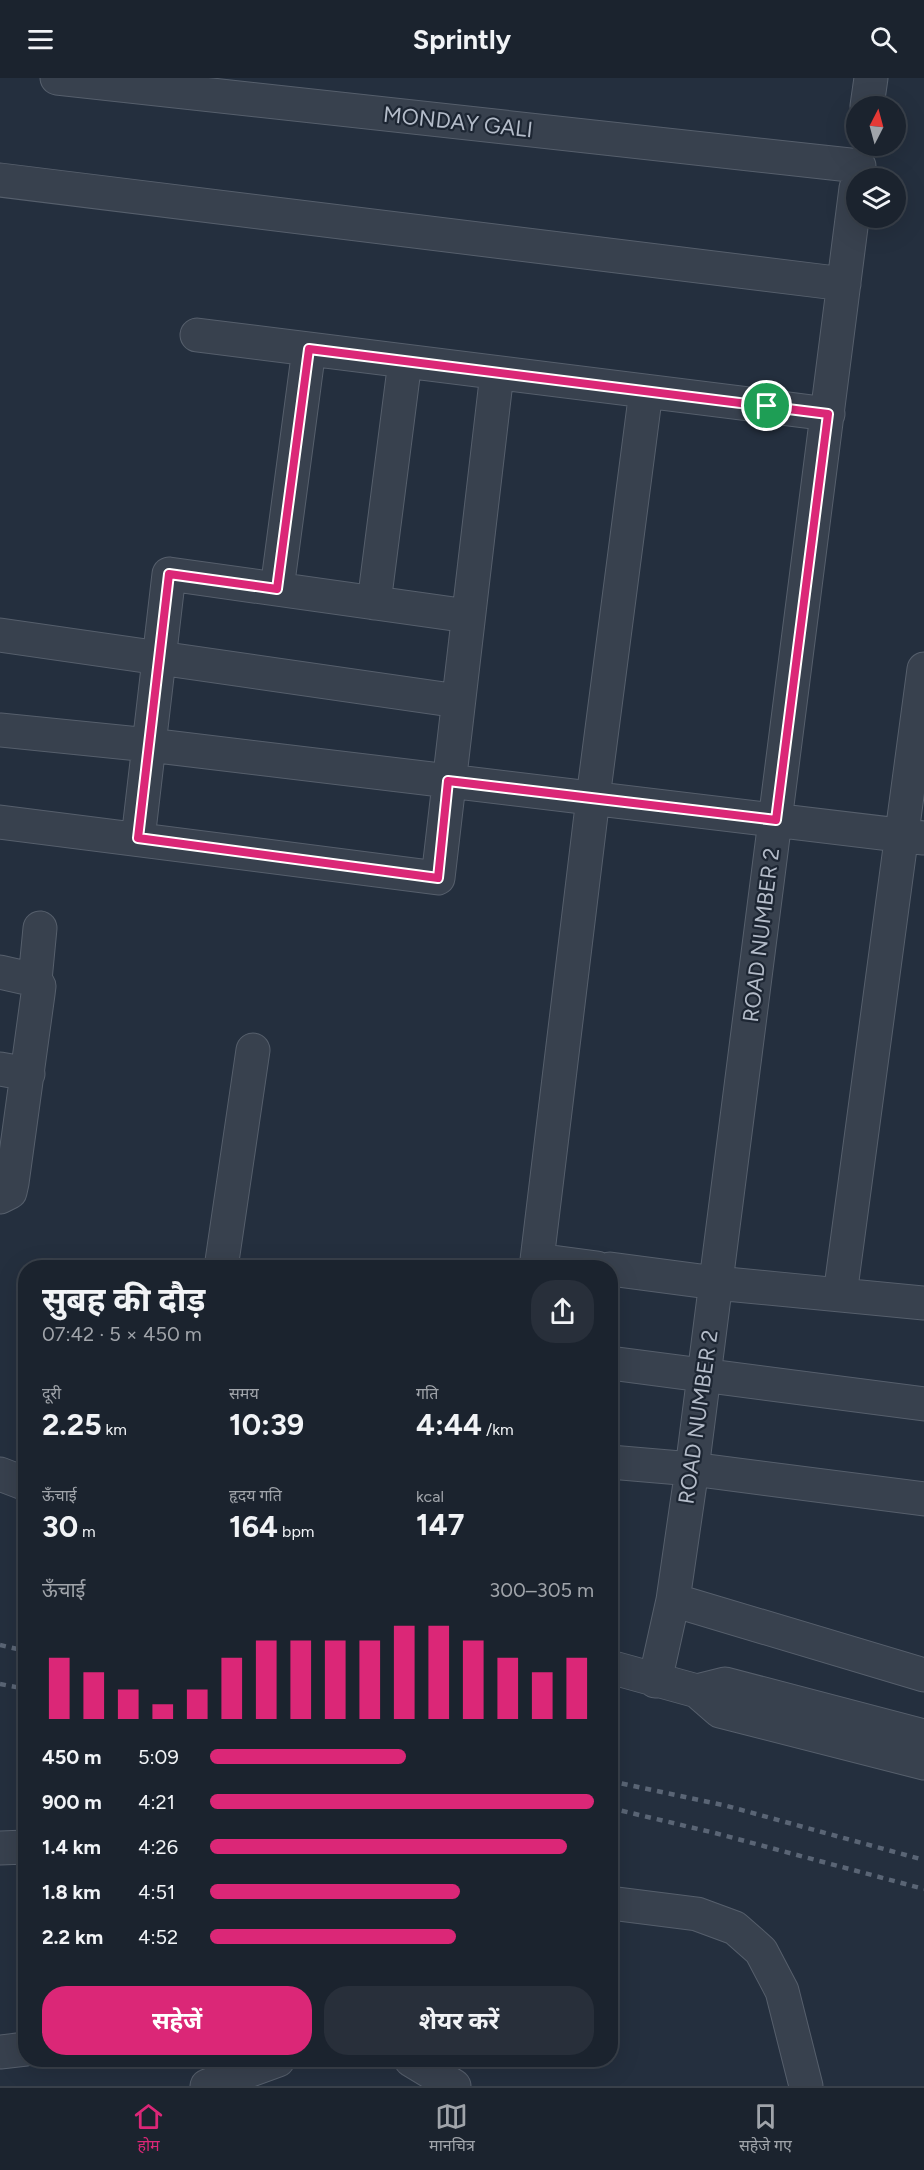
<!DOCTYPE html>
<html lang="hi">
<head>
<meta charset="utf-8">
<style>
  :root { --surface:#1b232e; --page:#282f3a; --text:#f1f3f6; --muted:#a0a4aa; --line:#39404a; --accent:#db2777 }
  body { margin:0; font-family:Figtree,"Noto Sans Devanagari",sans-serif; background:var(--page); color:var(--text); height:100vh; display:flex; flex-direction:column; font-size:22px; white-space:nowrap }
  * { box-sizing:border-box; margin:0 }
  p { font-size:20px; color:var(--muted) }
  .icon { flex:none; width:33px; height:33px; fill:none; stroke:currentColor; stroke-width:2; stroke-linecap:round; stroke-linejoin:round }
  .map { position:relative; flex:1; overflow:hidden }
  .side { position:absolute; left:18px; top:1182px; width:600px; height:807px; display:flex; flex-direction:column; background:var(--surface); border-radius:24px; box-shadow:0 6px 24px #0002,0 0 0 2px var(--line) }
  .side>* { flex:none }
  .needle { width:39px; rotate:6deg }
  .controls { position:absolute; left:846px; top:18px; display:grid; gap:12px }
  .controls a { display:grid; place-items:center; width:60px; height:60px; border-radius:50%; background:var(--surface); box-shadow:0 6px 24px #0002,0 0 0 2px var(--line); font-size:30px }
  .pin { position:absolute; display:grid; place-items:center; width:51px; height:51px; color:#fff; margin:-26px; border:3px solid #fff; border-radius:50%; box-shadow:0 2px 6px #0007 }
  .round { display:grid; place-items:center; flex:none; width:63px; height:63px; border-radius:24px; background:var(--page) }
  .summary { display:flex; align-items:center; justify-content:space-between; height:102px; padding:0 24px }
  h1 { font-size:33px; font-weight:700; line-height:45px }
  .figures { display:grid; grid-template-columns:repeat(3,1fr); gap:9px; height:102px; padding:6px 24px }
  .figures div { display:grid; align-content:center }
  .figures b { font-size:30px; font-weight:700 }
  .figures small { font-size:16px; font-weight:400 }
  .figures p { font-size:16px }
  .chart { height:168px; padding:12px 24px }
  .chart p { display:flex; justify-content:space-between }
  .chart svg { width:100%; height:108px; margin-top:6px; stroke:var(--accent); stroke-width:6 }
  .primary-button { display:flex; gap:12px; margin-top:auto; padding:12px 24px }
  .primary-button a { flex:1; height:69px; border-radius:24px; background:var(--accent); color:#fff; font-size:24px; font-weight:700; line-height:69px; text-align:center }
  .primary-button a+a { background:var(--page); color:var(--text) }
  ul { padding:0 24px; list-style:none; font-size:20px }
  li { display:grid; grid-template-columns:96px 72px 1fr; align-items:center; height:45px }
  li i { height:15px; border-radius:8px; background:var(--accent) }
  header { display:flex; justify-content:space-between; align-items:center; height:78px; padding:0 24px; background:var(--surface); font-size:27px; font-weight:700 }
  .menu { display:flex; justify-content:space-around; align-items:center; height:84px; border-top:2px solid var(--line); background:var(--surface); font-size:16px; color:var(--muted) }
  .menu a { display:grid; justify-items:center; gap:3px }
  .menu .current { color:var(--accent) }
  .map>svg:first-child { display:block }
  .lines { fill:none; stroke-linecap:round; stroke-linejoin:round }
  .minor-casing { stroke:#565f6c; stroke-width:35 }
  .minor { stroke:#38414e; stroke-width:33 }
  .rail { stroke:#5a6575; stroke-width:4.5; stroke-dasharray:6 6; stroke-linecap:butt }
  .route-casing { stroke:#fff; stroke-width:12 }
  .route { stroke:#db2777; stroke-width:8 }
  .labels { text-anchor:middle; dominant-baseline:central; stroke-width:4.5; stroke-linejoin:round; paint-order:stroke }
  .street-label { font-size:22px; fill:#b4bcc9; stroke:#1d2633 }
</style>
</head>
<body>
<header><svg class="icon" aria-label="menu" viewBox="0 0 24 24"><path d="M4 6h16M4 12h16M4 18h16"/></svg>Sprintly<svg class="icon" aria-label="search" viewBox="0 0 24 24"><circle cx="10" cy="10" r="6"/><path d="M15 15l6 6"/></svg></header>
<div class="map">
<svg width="924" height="2008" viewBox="0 0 924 2008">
  <rect width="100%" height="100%" fill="#242f3e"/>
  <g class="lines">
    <defs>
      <path id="minor" d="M57,0L859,88
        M867,28L871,0
        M0,102L844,206
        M197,257L828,336
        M277,511L309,271
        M374,525L405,283
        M0,557L458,623
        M0,652L149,667L924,760
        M0,744L438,800L497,295
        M138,761L169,496L468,538
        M0,894L35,902
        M0,991L28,996
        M0,1119L10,1114L12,1105L38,916L39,908L35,902L40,850
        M221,1190L253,972
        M597,1190L537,1182L593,720L646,313
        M610,1191L716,1205L924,1225
        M840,1217L924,591
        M610,1285L924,1326
        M610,1384L692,1391L924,1421
        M0,1396L26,1406
        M673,1522L924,1597
        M610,1589L697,1613L720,1633L924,1685
        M655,1603L673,1522L692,1391L856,110
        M697,1613L725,1606L924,1658
        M0,1770L26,1769
        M610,1825L697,1836L735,1850L761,1873L782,1913L806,2008
        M0,1974L26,1971
        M411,1982L454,2008
        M207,2008L278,1982"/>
    </defs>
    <use href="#minor" class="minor-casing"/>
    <use href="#minor" class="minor"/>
    <path class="rail" d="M0,1567L26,1573
      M0,1606L26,1611
      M610,1703L727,1728L924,1782
      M610,1730L715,1755L924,1811"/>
  </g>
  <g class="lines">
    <defs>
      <path id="route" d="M309,271L828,336L776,742L448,703L438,800L138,760L169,496L277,511Z"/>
    </defs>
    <use href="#route" class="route-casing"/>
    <use href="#route" class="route"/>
  </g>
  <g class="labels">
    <g class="street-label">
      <text transform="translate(458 44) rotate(6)">MONDAY GALI</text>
      <text transform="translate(761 857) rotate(-83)">ROAD NUMBER 2</text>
      <text transform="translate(698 1339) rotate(-82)">ROAD NUMBER 2</text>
    </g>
  </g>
</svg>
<div class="controls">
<a><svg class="needle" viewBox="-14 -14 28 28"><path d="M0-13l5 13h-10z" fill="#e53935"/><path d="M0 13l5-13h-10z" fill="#a0a4aa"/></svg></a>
<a><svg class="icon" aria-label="layers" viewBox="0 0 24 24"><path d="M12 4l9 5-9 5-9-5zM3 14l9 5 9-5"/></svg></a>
</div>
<div class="pin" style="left:767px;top:328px;background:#1e9e55"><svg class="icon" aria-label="arrive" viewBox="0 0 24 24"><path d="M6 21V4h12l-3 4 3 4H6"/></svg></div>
<section class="side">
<div class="summary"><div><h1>सुबह की दौड़</h1><p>07:42 · 5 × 450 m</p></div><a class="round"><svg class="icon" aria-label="share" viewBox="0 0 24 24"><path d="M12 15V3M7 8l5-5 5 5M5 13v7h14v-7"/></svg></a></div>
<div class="figures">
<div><p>दूरी</p><b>2.25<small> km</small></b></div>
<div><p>समय</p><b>10:39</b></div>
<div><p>गति</p><b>4:44<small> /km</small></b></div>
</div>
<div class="figures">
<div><p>ऊँचाई</p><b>30<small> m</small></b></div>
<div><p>हृदय गति</p><b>164<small> bpm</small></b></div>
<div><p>kcal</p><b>147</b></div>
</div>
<div class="chart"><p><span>ऊँचाई</span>300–305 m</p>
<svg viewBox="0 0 160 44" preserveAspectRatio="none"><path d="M5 44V19M15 44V25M25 44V32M35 44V38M45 44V32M55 44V19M65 44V12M75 44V12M85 44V12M95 44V12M105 44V6M115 44V6M125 44V12M135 44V19M145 44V25M155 44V19"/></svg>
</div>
<ul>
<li><b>450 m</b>5:09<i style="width:51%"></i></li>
<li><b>900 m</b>4:21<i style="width:100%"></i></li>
<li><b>1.4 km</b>4:26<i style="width:93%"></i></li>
<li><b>1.8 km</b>4:51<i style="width:65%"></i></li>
<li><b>2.2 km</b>4:52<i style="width:64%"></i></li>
</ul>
<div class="primary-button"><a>सहेजें</a><a>शेयर करें</a></div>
</section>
</div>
<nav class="menu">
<a class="current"><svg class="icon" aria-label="home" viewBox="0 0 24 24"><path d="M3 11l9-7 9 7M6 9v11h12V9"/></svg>होम</a>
<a><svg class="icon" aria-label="map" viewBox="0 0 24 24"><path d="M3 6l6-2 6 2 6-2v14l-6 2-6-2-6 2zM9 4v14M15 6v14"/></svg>मानचित्र</a>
<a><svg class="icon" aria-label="saved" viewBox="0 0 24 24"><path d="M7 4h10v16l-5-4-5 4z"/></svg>सहेजे गए</a>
</nav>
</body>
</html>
